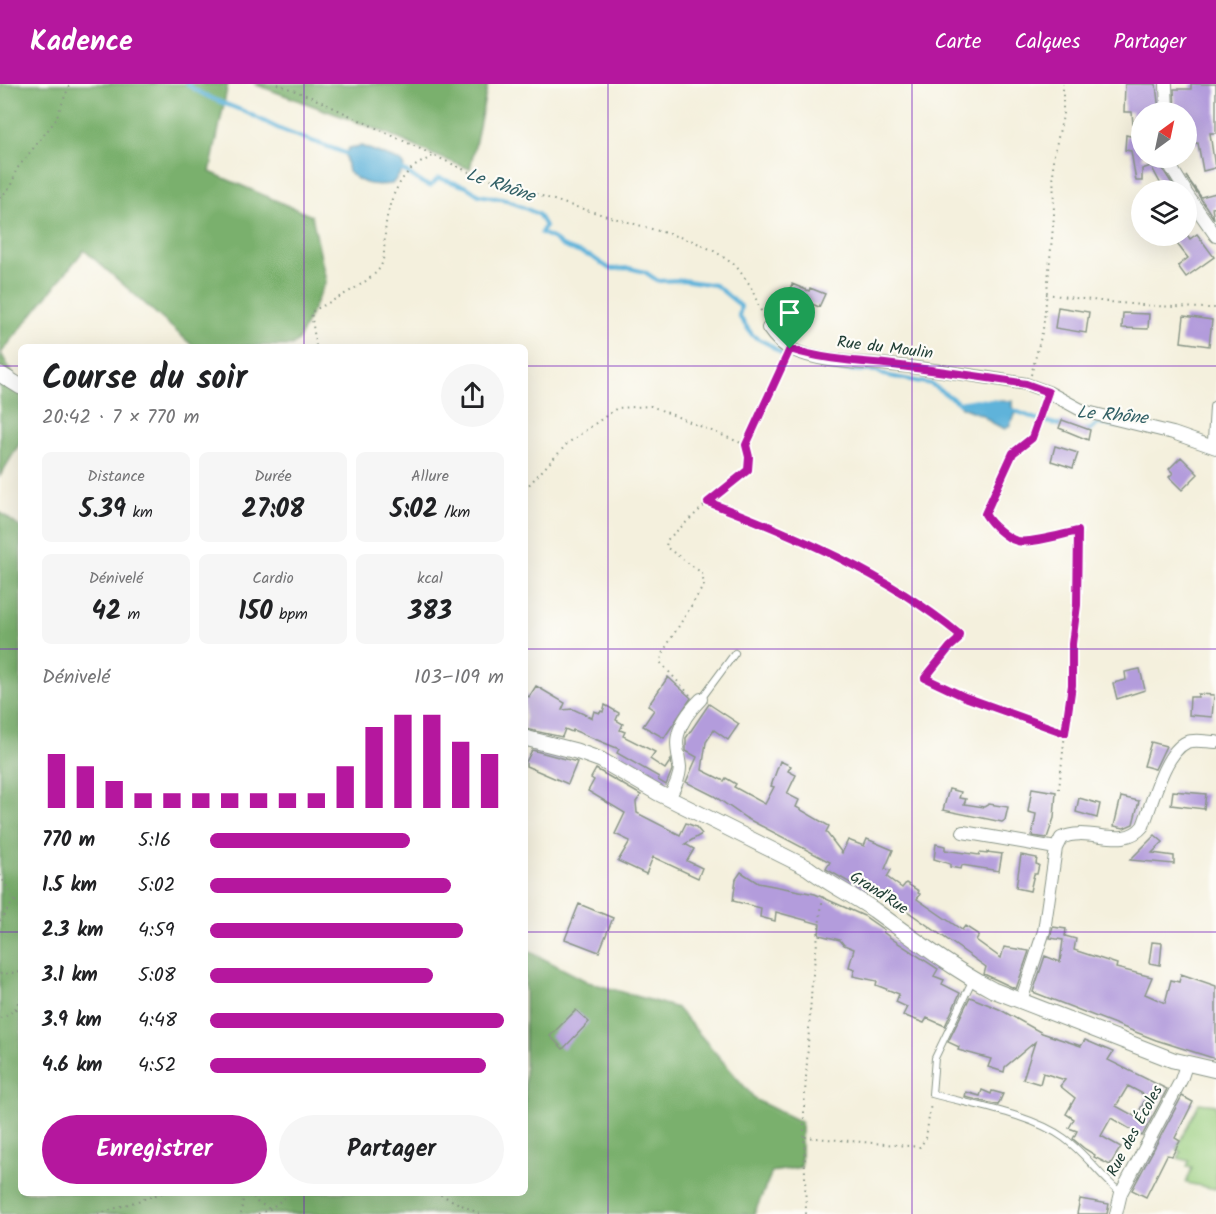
<!DOCTYPE html>
<html lang="fr">
<head>
<meta charset="utf-8">
<style>
  :root { --surface:#fff; --page:#f6f6f6; --text:#202124; --muted:#757577; --accent:#b5179e }
  body { margin:0; font-family:Kalam,sans-serif; background:var(--page); color:var(--text); height:100vh; display:flex; flex-direction:column; font-size:22px; white-space:nowrap }
  * { box-sizing:border-box; margin:0 }
  p { font-size:20px; color:var(--muted) }
  .icon { flex:none; width:33px; height:33px; fill:none; stroke:currentColor; stroke-width:2; stroke-linecap:round; stroke-linejoin:round }
  .map { position:relative; flex:1; overflow:hidden }
  .details { position:absolute; left:18px; top:260px; width:510px; height:852px; display:flex; flex-direction:column; background:var(--surface); border-radius:9px; box-shadow:0 6px 24px #0002 }
  .details>* { flex:none }
  .needle { width:39px; rotate:33deg }
  .controls { position:absolute; left:1131px; top:18px; display:grid; gap:12px }
  .controls a { display:grid; place-items:center; width:66px; height:66px; border-radius:50%; background:var(--surface); box-shadow:0 6px 24px #0002; font-size:30px }
  .pin { position:absolute; display:grid; place-items:center; width:51px; height:51px; color:#fff; margin:-62px -26px; border-radius:50% 50% 50% 0; rotate:-45deg; box-shadow:0 0 6px #0007 }
  .pin .icon { rotate:45deg }
  .round { display:grid; place-items:center; flex:none; width:63px; height:63px; border-radius:32px; background:var(--page) }
  .headline { display:flex; align-items:center; justify-content:space-between; height:102px; padding:0 24px }
  h1 { font-size:33px; font-weight:800; line-height:45px }
  .stats { display:grid; grid-template-columns:repeat(3,1fr); gap:9px; height:102px; padding:6px 24px }
  .stats div { display:grid; align-content:center; border-radius:9px; background:var(--page); text-align:center }
  .stats b { font-size:26px; font-weight:800 }
  .stats small { font-size:16px; font-weight:400 }
  .stats p { font-size:16px }
  .chart { height:168px; padding:12px 24px }
  .chart p { display:flex; justify-content:space-between }
  .chart svg { width:100%; height:108px; margin-top:6px; stroke:var(--accent); stroke-width:6 }
  .primary-button { display:flex; gap:12px; margin-top:auto; padding:12px 24px }
  .primary-button a { flex:1; height:69px; border-radius:36px; background:var(--accent); color:#fff; font-size:24px; font-weight:800; line-height:69px; text-align:center }
  .primary-button a+a { background:var(--page); color:var(--text) }
  ul { padding:0 24px; list-style:none; font-size:20px }
  li { display:grid; grid-template-columns:96px 72px 1fr; align-items:center; height:45px }
  li i { height:15px; border-radius:8px; background:var(--accent) }
  header { display:flex; align-items:center; gap:36px; box-sizing:border-box; height:84px; padding:0 30px; background:var(--accent); color:#fff }
  header strong { font-size:28px }
  nav { display:flex; gap:33px; margin-inline-start:auto; font-size:21px }
  .map>svg:first-child { display:block }
  .green { fill:#99cd7e; stroke:#5c8559; stroke-width:1.5 }
  .forest { fill:#7ab06d; stroke:#4c7650; stroke-width:1.5 }
  .water { fill:#5eb3da; stroke:#3e7887; stroke-width:1.5 }
  .lines { fill:none; stroke-linecap:round; stroke-linejoin:round }
  .stream { stroke:#5eb3da; stroke-width:4 }
  .building { fill:#b39cdc; fill-rule:evenodd }
  .service-casing { stroke:#8a9688; stroke-width:8 }
  .minor-casing { stroke:#8a9688; stroke-width:14 }
  .tertiary-casing { stroke:#8a9688; stroke-width:17 }
  .path { stroke:#8a9688; stroke-width:2; stroke-dasharray:1.5 4.5; stroke-linecap:butt }
  .service { stroke:#fff; stroke-width:6 }
  .minor { stroke:#fff; stroke-width:12 }
  .tertiary { stroke:#fff; stroke-width:15 }
  .route-casing { stroke:#fff; stroke-width:12 }
  .route { stroke:#b5179e; stroke-width:8 }
  .grid { fill:none; stroke:#7b2cbf; stroke-width:1.5; stroke-opacity:0.55 }
  .labels { text-anchor:middle; dominant-baseline:central; stroke-width:4.5; stroke-linejoin:round; paint-order:stroke }
  .street-label { font-size:16px; fill:#1f3d34; stroke:#fdfcf7 }
  .water-label { font-size:18px; font-style:italic; fill:#326066; stroke:#fdfcf7 }
</style>
</head>
<body>
<header>
<strong>Kadence</strong>
<nav><a>Carte</a><a>Calques</a><a>Partager</a></nav>
</header>
<div class="map">
<svg width="1216" height="1130" viewBox="0 0 1216 1130">
  <rect width="100%" height="100%" fill="#fdfcf7"/>
  <filter id="ink" filterUnits="userSpaceOnUse"><feTurbulence type="fractalNoise" baseFrequency=".0167" numOctaves="2"/><feDisplacementMap in="SourceGraphic" scale="12" xChannelSelector="R" yChannelSelector="G"/><feConvolveMatrix kernelMatrix="1 2 1 2 8 2 1 2 1" color-interpolation-filters="sRGB"/></filter>
  <filter id="wash" filterUnits="userSpaceOnUse"><feTurbulence type="fractalNoise" baseFrequency=".008" numOctaves="4" result="noise"/><feDisplacementMap in="SourceGraphic" scale="24" xChannelSelector="R" yChannelSelector="G"/><feGaussianBlur stdDeviation="1.35" result="paint"/><feColorMatrix in="noise" values="0 0 0 0 0 0 0 0 0 0 0 0 0 0 0 0 0 1.4 0 .05"/><feComposite in="paint" operator="in"/></filter>
  <g filter="url(#wash)">
    <rect width="100%" height="100%" fill="#f4f0dd"/>
    <path class="green" d="M1199,1019L1216,1021V1105L1186,1099L1192,1084L1187,1083L1189,1077L1178,1074L1181,1068L1176,1065Z"/>
    <path class="forest" d="M0,0H228L210,88L312,132L326,197L298,257L292,262H193L84,166L1,269L21,306V357L0,392Z
      M254,0H488L470,85L434,71L384,48Z
      M0,428L21,444V1108H525V865L588,898L677,924L756,1016L801,1038V1083L772,1088L754,1130H0Z"/>
    <path class="water" d="M361,62L400,77L404,81L403,86L392,100C372,102 363,101 348,88L345,70L349,64Z
      M976,316L1012,317V323L1017,327L1009,342L1005,345L992,339L982,331L961,323L959,319Z"/>
    <g class="lines">
      <path class="stream" d="M187,0C202,12 223,19 241,26C255,32 268,40 282,46C303,55 326,61 347,70
        M400,85C412,89 419,100 430,102L439,94L467,103L479,111L507,116L538,130L545,142L541,149L554,155L562,162L592,173L610,185L629,184L645,188L658,197L682,196L715,201L741,222L739,232L753,252L770,261L782,270L836,286L877,287L884,291L931,300L959,319L976,316L998,318
        M1013,326L1036,335
        M1039,336L1064,342
        M1086,345L1090,346L1097,340L1122,342"/>
    </g>
    <g id="blocks">
      <path class="building" d="M1125,0H1156L1159,28H1142V74H1161L1162,84L1176,106H1164L1151,82L1142,85V97H1136L1131,67L1125,66L1126,51L1134,53L1132,28H1124Z
        M1191,0H1216V49H1210L1215,84L1203,87L1198,59L1186,60V28H1175L1174,5H1191Z
        M1186,92L1201,113L1216,109V123L1212,124L1214,135Z
        M1197,150L1214,173L1186,193L1178,182L1188,174L1171,152H1188L1190,155Z
        M792,200L809,207L810,204L825,210L819,223L805,217L789,255L776,240Z
        M1058,223L1089,228L1086,249L1055,244Z
        M1123,229L1149,230L1148,245L1122,244Z
        M1184,232L1212,236L1209,262L1181,258Z
        M1062,336L1090,346L1088,356L1059,344Z
        M1055,362L1078,369L1073,384L1051,377Z
        M1181,373L1198,390L1182,406L1169,393L1173,389L1169,385Z
        M1140,585L1145,606L1117,615L1113,599L1126,596L1125,588Z
        M668,593L691,614L664,654L643,642L654,626L648,622Z
        M536,602L565,619L562,626L573,625L592,634L594,627L600,629L601,627L603,628L605,621L619,629L616,636L623,640L620,646L625,648L623,652L655,668L650,675L665,685L671,676L672,686L666,701L658,696L659,693L617,669L619,665L573,646L572,648L565,645L562,653L525,645V610L529,613Z
        M1198,610L1214,611L1212,633L1189,631L1190,613H1198Z
        M709,620L739,640L728,656L714,646L706,658L702,686L724,697L726,694L736,700L734,703L765,720L774,703L771,702L780,677L791,682L788,687L796,691L787,710L799,716L796,723L829,742L826,748L842,769L848,756L864,762L867,755L893,766L885,785L891,786L887,793L902,804L906,799L919,807L918,809L920,810L917,815L962,846L965,842L979,851L976,856L1001,874L1004,863L1029,867L1016,905L984,890L986,883L869,800L866,808L826,785L830,778L746,734L714,712L686,698L697,673L686,667V654Z
        M1151,658L1166,662L1155,685L1144,682Z
        M532,666L577,678L568,700L526,682V678Z
        M596,685L641,711L636,718L637,729L680,751L686,739L696,743L702,750L685,760L694,765L687,777L702,784L698,794L653,773L646,790L618,777L630,757L615,750L625,729L588,707L594,696L591,694Z
        M1032,704L1056,708L1054,734L1047,754L1032,752L1036,730L1028,728Z
        M949,705L961,708L959,714L966,715L964,720L984,723L989,720L1008,723L1005,736L1002,738L943,726Z
        M1173,707L1206,710L1204,725L1171,721Z
        M1121,713L1139,717L1133,740L1124,744L1114,742Z
        M1079,714L1100,720L1097,734L1076,728Z
        M1155,751L1163,758L1152,769L1174,772V780L1130,776Z
        M936,760L945,762V766L979,771L980,769L987,770V768L1002,770L999,787L962,781L961,785L950,783V780L934,775Z
        M1021,771L1037,774L1036,780L1039,781L1037,790H1034L1030,807L1016,804Z
        M741,788L758,799L815,810L864,832L884,846L883,848L895,857L938,885L934,892L944,896L942,900L960,909L945,942L927,934L924,939L903,931L907,923L896,918L899,910L876,901L877,897L853,892L855,885L849,883L854,865L844,861L840,856L819,851L820,840L776,828L775,837L760,833L761,824L733,817L736,795Z
        M579,820L613,834L599,868L565,855Z
        M1053,843L1066,845L1065,852L1076,855L1074,866L1117,880L1116,884L1152,893L1145,910L1165,919L1171,896L1179,898L1181,890L1216,902V975L1156,956L1033,908L1045,872L1060,878L1063,856L1050,854Z
        M1152,858L1162,859L1160,881L1149,879Z
        M970,913L999,925L1042,949L1081,962L1085,956L1113,968L1108,976L1167,1005L1142,1052L1111,1034L1101,1052L1121,1063L1110,1081L1094,1073L1095,1071L1085,1065L1073,1055L1077,1047L1069,1044L1074,1035L1066,1030L1075,1014L1060,1002L1065,996L1043,989L1040,1000L1023,995L1035,958L1005,983L1004,988L988,983L991,975L958,966L959,963L948,958ZM1128,1002L1147,1012L1136,1033L1116,1022Z
        M576,926L589,938L563,965L550,952Z
        M982,1006L991,1010L992,1007L1003,1010L998,1021L965,1013L966,1008L980,1012Z
        M1182,1012L1193,1018L1175,1054L1180,1057L1172,1072L1167,1071L1146,1113L1132,1106Z
        M1080,1115L1109,1120L1107,1130H1077Z"/>
    </g>
  </g>
  <g filter="url(#ink)">
    <use href="#blocks" fill-opacity="0" stroke="#8a9688" stroke-width="1.5"/>
    <g class="lines">
      <defs>
        <path id="service" d="M701,615L735,569
          M972,897L935,974L932,1010C972,1021 1031,1030 1064,1054C1086,1070 1100,1092 1121,1109"/>
        <path id="minor" d="M1166,0L1167,28
          M1169,74V80L1185,106
          M1186,109L1216,152
          M768,244C774,253 781,261 791,265C818,278 852,278 881,280C930,284 978,292 1026,300L1048,308L1083,327L1173,349L1216,364
          M1212,362L1214,357L1216,323
          M669,714C674,705 680,694 680,683C679,672 675,662 678,651C681,638 692,624 701,615
          M963,748L1056,764
          M1021,917L1044,847L1056,764L1061,754C1089,741 1123,767 1143,742C1152,720 1164,668 1187,658C1195,655 1208,658 1216,658
          M1116,1130L1121,1109L1181,996L1186,981"/>
        <path id="tertiary" d="M0,290L21,303
          M525,654L576,667L601,676L658,709L808,784C829,800 852,811 874,826C913,854 951,884 993,906L1173,976L1216,986"/>
      </defs>
      <use href="#service" class="service-casing"/>
      <use href="#minor" class="minor-casing"/>
      <use href="#tertiary" class="tertiary-casing"/>
      <path class="path" d="M277,0L311,13L469,88L566,120L693,157L716,168L736,182L750,201L764,234
        M0,114L12,101L16,86L55,37L70,0
        M1046,210C1102,218 1159,224 1216,224
        M316,262L311,228C327,219 373,198 381,182C385,173 384,160 385,150C386,127 394,102 410,86C416,80 427,76 434,71
        M1031,291L1043,245L1046,218L1054,132L1053,75L1063,32V0
        M1043,320L1032,354L1013,369L985,431L990,439L1016,457H1027L1078,447L1077,521L1072,560V601L1065,649
        M525,405L568,359L617,324L651,322L746,361
        M709,418C797,453 884,490 959,550L958,556L950,563L925,594L965,613L1065,649L1059,705
        M690,611L660,578L666,563L704,501L702,489L666,463L667,456L704,422L748,386L749,373L746,361L785,276
        M0,791L21,827
        M0,837L15,815
        M0,890L21,888
        M15,925L21,912
        M0,934L21,923
        M804,1053V1025L812,898L823,811
        M250,1108L257,1118L270,1125
        M435,1108L480,1130
        M98,1130L165,1108
        M241,1130L244,1108
        M258,1130L270,1125L292,1108
        M806,1130L804,1053L920,1063L926,1054L931,1019"/>
      <use href="#service" class="service"/>
      <use href="#minor" class="minor"/>
      <use href="#tertiary" class="tertiary"/>
    </g>
  </g>
  <g class="lines" filter="url(#ink)">
    <defs>
      <path id="route" d="M790,265C821,275 853,277 885,280C932,286 979,292 1026,300L1048,308L1032,354L1013,369L985,430C991,440 1006,454 1017,457C1032,460 1063,450 1078,447L1077,521L1072,560V601L1065,649L965,613L925,594L950,563L958,556L959,550C885,489 797,452 708,418L748,386L749,373L746,361Z"/>
    </defs>
    <use href="#route" class="route-casing"/>
    <use href="#route" class="route"/>
  </g>
  <path class="grid" d="M304,0V262M608,0V1130M912,0V1130M0,282H21M525,282H1216M0,565H21M525,565H1216M0,848H21M525,848H1216M304,1108V1130"/>
  <g class="labels">
    <g class="street-label">
      <text transform="translate(885 264) rotate(7)">Rue du Moulin</text>
      <text transform="translate(879 809) rotate(33)">Grand'Rue</text>
      <text transform="translate(1135 1047) rotate(-62)">Rue des Écoles</text>
    </g>
    <g class="water-label">
      <text transform="translate(500 102) rotate(19)">Le Rhône</text>
      <text transform="translate(1112 332) rotate(5)">Le Rhône</text>
    </g>
  </g>
</svg>
<div class="controls">
<a><svg class="needle" viewBox="-14 -14 28 28"><path d="M0-13l5 13h-10z" fill="#e53935"/><path d="M0 13l5-13h-10z" fill="#757577"/></svg></a>
<a><svg class="icon" aria-label="layers" viewBox="0 0 24 24"><path d="M12 4l9 5-9 5-9-5zM3 14l9 5 9-5"/></svg></a>
</div>
<div class="pin" style="left:790px;top:265px;background:#1e9e55"><svg class="icon" aria-label="arrive" viewBox="0 0 24 24"><path d="M6 21V4h12l-3 4 3 4H6"/></svg></div>
<section class="details">
<div class="headline"><div><h1>Course du soir</h1><p>20:42 · 7 × 770 m</p></div><a class="round"><svg class="icon" aria-label="share" viewBox="0 0 24 24"><path d="M12 15V3M7 8l5-5 5 5M5 13v7h14v-7"/></svg></a></div>
<div class="stats">
<div><p>Distance</p><b>5.39<small> km</small></b></div>
<div><p>Durée</p><b>27:08</b></div>
<div><p>Allure</p><b>5:02<small> /km</small></b></div>
</div>
<div class="stats">
<div><p>Dénivelé</p><b>42<small> m</small></b></div>
<div><p>Cardio</p><b>150<small> bpm</small></b></div>
<div><p>kcal</p><b>383</b></div>
</div>
<div class="chart"><p><span>Dénivelé</span>103–109 m</p>
<svg viewBox="0 0 160 44" preserveAspectRatio="none"><path d="M5 44V22M15 44V27M25 44V33M35 44V38M45 44V38M55 44V38M65 44V38M75 44V38M85 44V38M95 44V38M105 44V27M115 44V11M125 44V6M135 44V6M145 44V17M155 44V22"/></svg>
</div>
<ul>
<li><b>770 m</b>5:16<i style="width:68%"></i></li>
<li><b>1.5 km</b>5:02<i style="width:82%"></i></li>
<li><b>2.3 km</b>4:59<i style="width:86%"></i></li>
<li><b>3.1 km</b>5:08<i style="width:76%"></i></li>
<li><b>3.9 km</b>4:48<i style="width:100%"></i></li>
<li><b>4.6 km</b>4:52<i style="width:94%"></i></li>
</ul>
<div class="primary-button"><a>Enregistrer</a><a>Partager</a></div>
</section>
</div>
</body>
</html>
